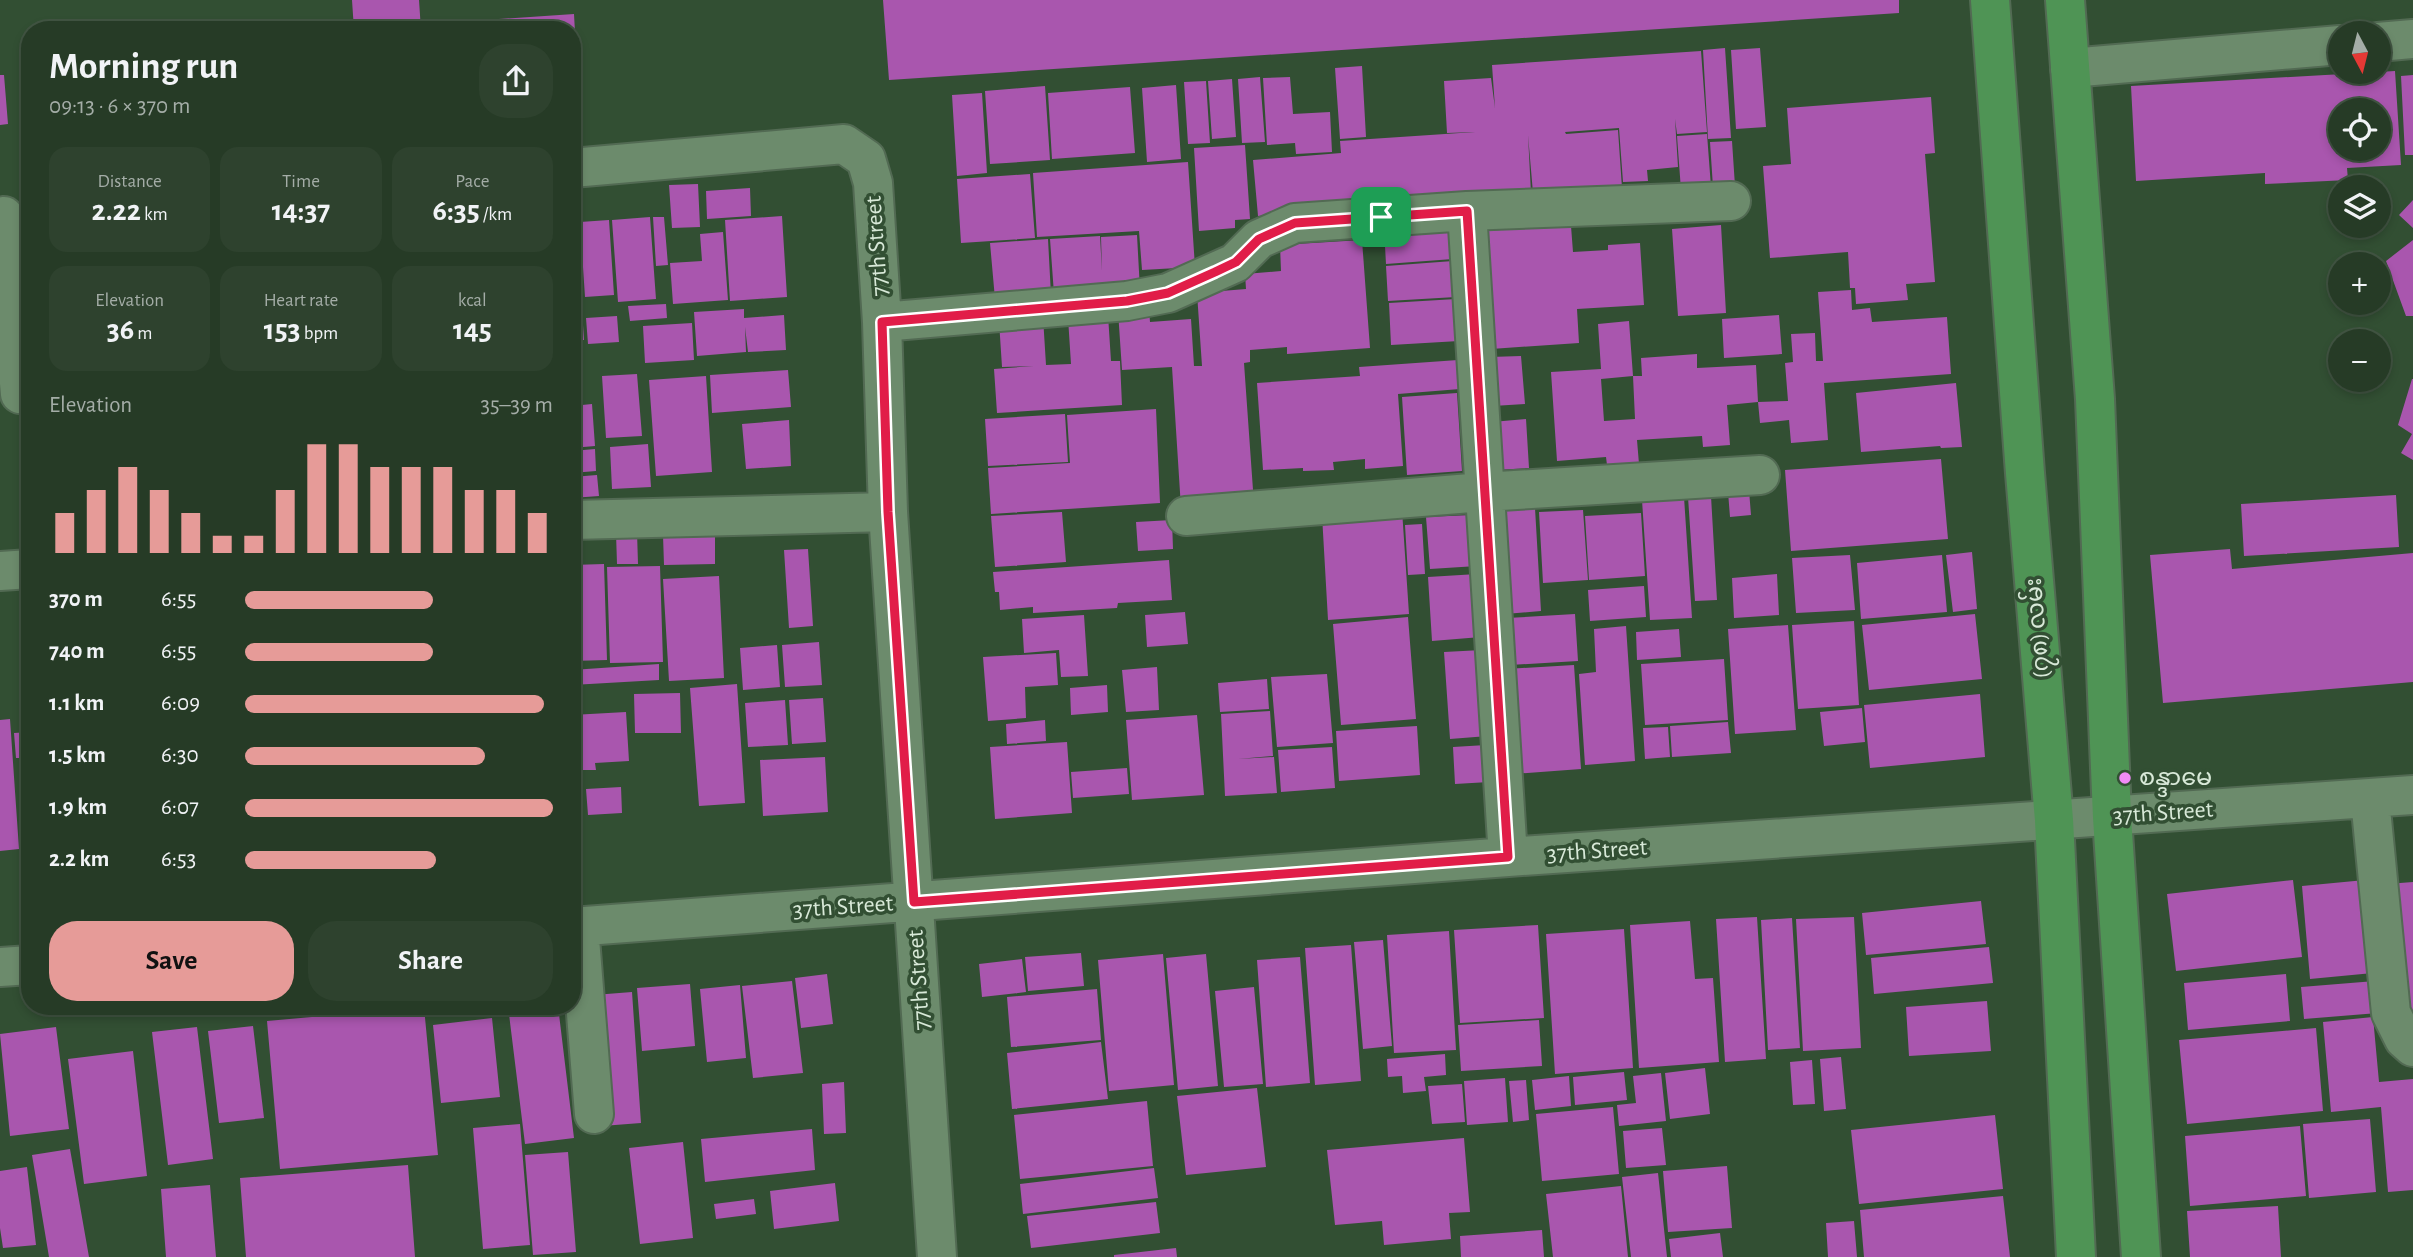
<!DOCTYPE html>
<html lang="en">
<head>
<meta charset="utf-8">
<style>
  :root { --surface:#263b26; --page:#2e422e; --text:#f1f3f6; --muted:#a4ada7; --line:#425543; --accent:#e69b98 }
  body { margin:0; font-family:"Alegreya Sans","Noto Sans Myanmar",sans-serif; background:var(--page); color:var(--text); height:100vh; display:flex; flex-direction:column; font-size:26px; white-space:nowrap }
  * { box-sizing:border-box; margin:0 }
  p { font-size:23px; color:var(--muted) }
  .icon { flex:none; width:38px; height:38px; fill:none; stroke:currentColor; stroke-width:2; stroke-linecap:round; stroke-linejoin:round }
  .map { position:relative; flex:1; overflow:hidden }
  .sheet { position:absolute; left:21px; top:21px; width:560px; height:994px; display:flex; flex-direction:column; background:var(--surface); border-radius:28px; box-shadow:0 4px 10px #0003,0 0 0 2px var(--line) }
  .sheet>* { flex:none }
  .needle { width:46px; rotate:173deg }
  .buttons { position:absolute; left:2328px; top:21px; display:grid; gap:14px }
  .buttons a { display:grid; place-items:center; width:63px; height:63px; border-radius:50%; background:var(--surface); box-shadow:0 4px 10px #0003,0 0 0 2px var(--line); font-size:35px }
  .pin { position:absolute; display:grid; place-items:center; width:60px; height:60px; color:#fff; margin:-30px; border-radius:14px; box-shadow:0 4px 10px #0006 }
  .round { display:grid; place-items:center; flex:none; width:74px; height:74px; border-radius:28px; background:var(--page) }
  .overview { display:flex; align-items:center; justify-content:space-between; height:119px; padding:0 28px }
  h1 { font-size:38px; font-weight:700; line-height:52px }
  .stats { display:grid; grid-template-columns:repeat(3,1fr); gap:10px; height:119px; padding:7px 28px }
  .stats div { display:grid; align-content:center; border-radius:18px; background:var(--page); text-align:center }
  .stats b { font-size:30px; font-weight:700 }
  .stats small { font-size:19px; font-weight:400 }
  .stats p { font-size:19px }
  .chart { height:196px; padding:14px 28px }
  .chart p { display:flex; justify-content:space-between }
  .chart svg { width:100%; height:126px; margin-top:7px; stroke:var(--accent); stroke-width:6 }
  .cta { display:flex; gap:14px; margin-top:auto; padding:14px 28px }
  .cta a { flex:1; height:80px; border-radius:28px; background:var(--accent); color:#111; font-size:28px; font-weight:700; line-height:80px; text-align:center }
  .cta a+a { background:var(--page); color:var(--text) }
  ul { padding:0 28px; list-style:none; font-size:23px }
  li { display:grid; grid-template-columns:112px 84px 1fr; align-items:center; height:52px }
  li i { height:18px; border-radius:9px; background:var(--accent) }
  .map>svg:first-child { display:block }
  .building { fill:#a956ae; fill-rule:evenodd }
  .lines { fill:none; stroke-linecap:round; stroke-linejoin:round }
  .minor-casing { stroke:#526a53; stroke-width:42 }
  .major-casing { stroke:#526a53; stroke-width:42 }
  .minor { stroke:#6c8b6c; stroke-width:38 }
  .major { stroke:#4f9455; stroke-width:38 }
  .route-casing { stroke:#fff; stroke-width:14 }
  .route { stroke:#e11d48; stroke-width:9 }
  .poi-dot { fill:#f08bf6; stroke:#324f33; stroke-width:2.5 }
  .labels { text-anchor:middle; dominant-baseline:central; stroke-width:7; stroke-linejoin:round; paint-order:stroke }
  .street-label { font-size:24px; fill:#d8e9d8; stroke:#324f33 }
  .poi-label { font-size:24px; fill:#d8e9d8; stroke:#324f33; text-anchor:start }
</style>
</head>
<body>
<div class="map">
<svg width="2413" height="1257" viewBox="0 0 2413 1257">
  <rect width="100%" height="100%" fill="#324f33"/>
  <path class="building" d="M352,0H419L421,30H354Z
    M883,0H1899V13L889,80Z
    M574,14L578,87H572V30H484V20Z
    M1725,48L1731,138L1708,139L1703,50Z
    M1760,48L1766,127L1736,129L1731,50Z
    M1701,51L1707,132L1677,134L1675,119L1678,167L1647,170L1648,181L1623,182L1619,128L1565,132L1566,134L1618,130L1622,188L1533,193L1528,135L1531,193L1344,200L1345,210L1258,216L1253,160L1341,153L1340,141L1475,132L1447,133L1444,81L1491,78L1495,108L1492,65Z
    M1362,66L1366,137L1340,139L1335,68Z
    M2395,71L2401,165L2347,168L2348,180L2265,184V173L2136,181L2131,86ZM2340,110H2378V149H2340Z
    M0,75H4L8,124L0,125Z
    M2413,75V155H2405L2401,76Z
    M21,77H30V135H25Z
    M1260,77L1265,142L1242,143L1238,79Z
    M1290,77L1293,114L1330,112L1332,152L1296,154L1295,143L1267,145L1263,78Z
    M1232,79L1236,137L1212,139L1208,81Z
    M1206,81L1210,143L1188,144L1184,82Z
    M1176,85L1181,159L1147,162L1142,88Z
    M1045,86L1050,160L990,164L985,91Z
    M1130,87L1135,153L1052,159L1048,93Z
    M982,93L987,173L957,176L952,95Z
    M1931,97L1935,153L1925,154L1935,282L1906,284L1908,300L1856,304L1855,288H1850L1848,252L1770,258L1763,166L1791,164L1787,108Z
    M1707,134L1711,187L1681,190L1677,136Z
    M1732,141L1735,186L1713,187L1710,142Z
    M1245,145L1250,219L1235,220V228L1199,231L1194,148Z
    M1188,162L1195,267L1142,270L1139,231L1037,237L1033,173Z
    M1030,174L1035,238L961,243L957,179Z
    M698,184L700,227L672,228L669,185Z
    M750,188L751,216L707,219L706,191Z
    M2413,200V228L2399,215Z
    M782,216L787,297L730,301L725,220Z
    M650,217L656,299L618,302L612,220Z
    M653,217H664L668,265L656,266Z
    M609,220L614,295L585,297L580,222Z
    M1451,224L1453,259L1386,264L1384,228Z
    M1721,225L1726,313L1678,316L1672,229Z
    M1571,226L1573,252L1608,250V245L1640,243L1644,305L1577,309L1579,343L1491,349L1482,231Z
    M723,232L728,300L673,304L670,263L702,261L700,234Z
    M572,234H577L584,340H572Z
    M1137,235L1140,290L1054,294L1050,239L1100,236L1102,271L1101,237Z
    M1048,239L1051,295L995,299L990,243Z
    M1362,240L1370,348L1287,354V347L1250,350V362L1244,363L1254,504L1181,508L1172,367L1122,370L1118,311L1149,309L1150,322L1191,319L1194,366H1202L1197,293L1246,289L1245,274L1281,271L1280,245Z
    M2413,240V316H2406L2386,261Z
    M1453,261L1456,297L1388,301L1386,266Z
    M1851,290L1852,310L1870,308L1872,322L1947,317L1951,374L1824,383L1828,440L1791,443L1789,420L1760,423L1758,402L1788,401L1785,363L1793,362L1791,334L1815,333L1816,361H1823L1818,292Z
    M1456,299L1459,341L1391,345L1389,303Z
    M666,304L667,318L630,321L628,306Z
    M744,309V318L784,315L786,350L748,352L745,327L746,352L697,356L694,312Z
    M1108,315L1111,361H1120L1122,405L997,413L994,369L1034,366L1002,367L999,321L1043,317L1046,365L1071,364L1068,318Z
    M1779,315L1782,354L1724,358L1722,319Z
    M617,316L619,342L588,344L586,318Z
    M1629,321L1633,376H1642L1641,358L1697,354V368L1756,365L1758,402L1727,405L1730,445L1703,447L1702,436L1637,440L1639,464L1607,465L1606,457L1557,461L1551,372L1601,369L1598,324ZM1633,376L1635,419L1604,421L1601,379Z
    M692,323L694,360L645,363L643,326Z
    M1521,356L1525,404L1493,406L1490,357Z
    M1458,360L1460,389L1398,394L1403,466L1365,469V459L1333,462L1334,470L1303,471V468L1263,470L1257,383L1360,376L1359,367Z
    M788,370L791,407L712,413L710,375Z
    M576,373L578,402L572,403V374Z
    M637,374L642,436L606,438L602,376Z
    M706,376L712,472L656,476L649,380Z
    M2412,379H2413V460L2401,453L2412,434L2398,425Z
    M1956,383L1962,447L1941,448L1940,446L1861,452L1856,393Z
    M1457,393L1462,471L1407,475L1402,397Z
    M592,404L595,446L572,448V406Z
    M1156,409L1160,503L991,514L988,468L1070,463L1067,415Z
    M1065,414L1068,462L988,466L985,419Z
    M1526,419L1529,468L1495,470L1492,422Z
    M789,420L791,466L746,469L742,424Z
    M648,444L651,487L612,489L610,447Z
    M595,449L596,471L572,473V451Z
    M1941,459L1948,539L1791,551L1785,470Z
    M597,475L599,496L572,498V477Z
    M1749,490L1751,515L1730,517L1728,492Z
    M2396,495L2399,547L2244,556L2241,504Z
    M1711,496L1717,600L1695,601L1688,497Z
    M1684,497L1692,618L1650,620L1642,500Z
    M1535,508L1541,611L1505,614L1498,511Z
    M1402,510L1409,614L1328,620L1322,515Z
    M1583,510L1588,580L1543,583L1539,512Z
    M1062,512L1066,562L995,567L991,516Z
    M1641,513L1645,576L1589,580L1585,516Z
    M1473,515L1477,566L1430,569L1426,517Z
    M1172,520L1173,549L1138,551L1136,522Z
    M1422,524L1425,574L1408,575L1405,525Z
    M637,532L638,564H617L616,533Z
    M715,533V564L664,565L663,535Z
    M572,537H582L583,561H572Z
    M808,549L813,626L789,628L784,550Z
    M2230,549L2232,569L2413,553V682L2163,703L2150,555Z
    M1972,552L1977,609L1953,612L1946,555Z
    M1850,555L1855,610L1796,613L1792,558Z
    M1942,555L1947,612L1861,619L1857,563Z
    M1169,560L1172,600L1118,603L1117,608L1033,613V607L1000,610L999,592H995L993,572Z
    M604,564L607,660L572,661V565Z
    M660,566L663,662L610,663L607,567Z
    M1477,574L1481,637L1432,641L1428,577Z
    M1777,574L1779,615L1734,618L1732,578Z
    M719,576L724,678L669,681L663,579Z
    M1644,586L1646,617L1590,621L1588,590Z
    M1185,612L1188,644L1147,647L1145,615Z
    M1575,614L1578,661L1510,665L1507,618Z
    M1975,614L1982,679L1869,690L1862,625Z
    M1084,615L1088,676L1061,677L1059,650L1024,653L1022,619Z
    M1408,617L1416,719L1341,725L1333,624Z
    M1854,621L1859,705L1798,709L1792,625Z
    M1788,625L1796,730L1735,734L1728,629Z
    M1626,626L1635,761L1585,765L1579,674L1596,672L1594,629Z
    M1679,629L1681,657L1637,660L1636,632Z
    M819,642L822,685L785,687L782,645Z
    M777,645L780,687L743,690L740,648Z
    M1482,650L1488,736L1450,739L1444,652Z
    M1056,653L1058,685L1025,687L1026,718L988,721L983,657Z
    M1724,659L1728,720L1645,725L1641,664Z
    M659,664V680L572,685V670Z
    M1574,665L1581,769L1512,774L1506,669Z
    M1157,667L1159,710L1126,712L1122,670Z
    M1327,674L1333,743L1277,747L1271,677Z
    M1267,679L1269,709L1220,712L1218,683Z
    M737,684L745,803L699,806L690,688Z
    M1107,685L1108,712L1071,715L1070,688Z
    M680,693L681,733H635L634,694Z
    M1980,694L1985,757L1870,768L1864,705Z
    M823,698L826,742L792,744L789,700Z
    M785,700L788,745L748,747L745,703Z
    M1862,708L1865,742L1824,746L1820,712Z
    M1270,711L1273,756L1238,759L1274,757L1277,793L1225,796L1221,714Z
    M626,712L629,761L595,763L596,770H572V715Z
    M1197,715L1204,795L1132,800L1126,720Z
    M10,719L19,849L0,851V720Z
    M1045,720L1046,741L1007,744L1006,724Z
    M1728,722L1731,753L1672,757L1670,726Z
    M1417,726L1420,775L1339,781L1336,731Z
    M1668,727L1670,757L1645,759L1643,728Z
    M30,732V743H27L29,758H16L14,733Z
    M1067,742L1072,813L995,819L990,747Z
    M1486,745L1489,782L1455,784L1453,747Z
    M1332,747L1335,788L1281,792L1278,750Z
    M825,757L828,812L763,816L760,760Z
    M1127,768L1129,794L1073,798L1071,772Z
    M621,787L622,813L588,815L586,789Z
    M2293,880L2302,957L2176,971L2167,894Z
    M2365,880L2373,973L2310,979L2302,886Z
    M2413,882V1016L2399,1017L2387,884Z
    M1981,901L1986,944L1866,955L1862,913Z
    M1757,917L1766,1059L1725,1062L1716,919Z
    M1854,917L1861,1048L1803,1051L1796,919Z
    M1792,918L1800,1048L1768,1050L1761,920Z
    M1690,921L1695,979L1713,978L1719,1062L1639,1068L1630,925Z
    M1538,925L1544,1018L1460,1023L1454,930Z
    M1624,929L1633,1068L1555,1074L1546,934Z
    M1449,931L1456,1050L1394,1053L1387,935Z
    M1383,940L1392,1046L1363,1049L1354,942Z
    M1351,945L1361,1081L1315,1085L1305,948Z
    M1989,947L1993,983L1874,994L1871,958Z
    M1081,953L1084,986L1028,991L1025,957Z
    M1163,954L1174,1085L1109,1091L1098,960Z
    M1206,954L1218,1086L1178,1090L1166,958Z
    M1300,957L1310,1083L1266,1087L1257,960Z
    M1022,959L1026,992L982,997L979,964Z
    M827,974L833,1024L801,1028L795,978Z
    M2286,974L2290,1021L2188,1030L2184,983Z
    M792,981L803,1073L753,1078L742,986Z
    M2375,981L2378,1013L2304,1019L2301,987Z
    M690,984L695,1046L642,1051L637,988Z
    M740,985L746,1058L707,1062L700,989Z
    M1254,987L1263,1084L1224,1087L1215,991Z
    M1097,989L1101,1040L1011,1047L1007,997Z
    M632,992L641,1123L602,1126L594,995Z
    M1987,1001L1991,1051L1909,1056L1906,1007Z
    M508,1006H558L574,1138L525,1144Z
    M424,1007L438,1155L280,1169L267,1021Z
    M2373,1017L2379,1082L2413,1079V1190L2388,1192L2381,1107L2331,1112L2323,1022Z
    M492,1018L500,1097L441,1103L433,1025Z
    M1539,1020L1542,1066L1461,1071L1458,1025Z
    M253,1026L264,1118L219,1123L208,1031Z
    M56,1027L69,1129L10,1136L0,1034Z
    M197,1027L213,1159L168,1165L152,1032Z
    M2316,1028L2323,1111L2187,1124L2179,1040Z
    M1101,1042L1108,1099L1012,1109L1007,1053Z
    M133,1051L147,1176L84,1184L68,1059Z
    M1445,1054L1446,1075L1424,1077L1426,1091L1403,1093L1402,1076L1388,1077L1387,1059Z
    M1841,1057L1846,1109L1824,1111L1820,1059Z
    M1812,1060L1815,1104L1793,1105L1790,1062Z
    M1705,1068L1710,1114L1670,1119L1665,1073Z
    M1624,1072L1627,1100L1575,1105L1573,1077Z
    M1661,1073L1666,1121L1619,1126L1617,1105L1636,1103L1633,1076Z
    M1569,1076L1571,1106L1535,1110L1532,1080Z
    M1505,1078L1508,1122L1467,1125L1464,1081Z
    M1526,1080L1529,1120L1513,1122L1509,1081Z
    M844,1082L846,1133L824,1134L822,1084Z
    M1462,1084L1465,1122L1432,1124L1428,1086Z
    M1257,1088L1266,1167L1186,1175L1177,1096Z
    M1147,1101L1153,1166L1020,1179L1014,1115Z
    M1613,1107L1619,1174L1542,1181L1536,1114Z
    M1995,1115L2003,1189L1859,1204L1851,1130Z
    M2370,1119L2376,1192L2309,1198L2303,1124Z
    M520,1124L530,1245L483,1249L473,1128Z
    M2300,1126L2306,1196L2190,1206L2185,1136Z
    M1662,1128L1666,1165L1626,1168L1623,1131Z
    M812,1129L815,1170L705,1182L701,1139Z
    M1464,1138L1470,1212L1449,1213L1451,1239L1384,1245L1382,1221L1335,1225L1327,1150Z
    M683,1142L693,1238L640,1244L629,1148Z
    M70,1149L89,1257H49L32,1155Z
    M568,1152L576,1252L533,1255L525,1155Z
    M408,1165L415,1257H246L240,1178Z
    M1727,1166L1732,1228L1668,1232L1663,1171Z
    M27,1167L36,1245L3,1248L0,1228V1171Z
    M1154,1168L1158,1198L1023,1214L1020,1184Z
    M1658,1173L1667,1257H1631L1622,1177Z
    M835,1183L839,1221L774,1229L770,1191Z
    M210,1185L216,1257H166L161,1189Z
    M1621,1186L1628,1257H1553L1546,1194Z
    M2003,1196L2010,1257H1864L1860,1210Z
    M754,1199L756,1214L716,1219L714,1204Z
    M1156,1202L1160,1233L1031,1248L1027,1216Z
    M2278,1206L2281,1257H2190L2187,1211Z
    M1854,1221L1857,1257H1828L1826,1223Z
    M1542,1230L1544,1257H1461L1460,1236Z
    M1720,1233L1723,1257H1671L1669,1239Z
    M1176,1248L1177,1257H1114V1255Z"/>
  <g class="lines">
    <defs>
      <path id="minor" d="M2378,42L2413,39
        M2070,68L2340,45
        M572,168L844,144L866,159L873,183L882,322L888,512L937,1257
        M1467,211L1508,857
        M4,216L20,394
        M882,322L1127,301L1168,293L1235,263L1259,239L1295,223L1467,211L1731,201
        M1186,516L1483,492L1760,475
        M572,520L888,512
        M0,571L30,569
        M2370,799L2391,1013L2404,1039L2413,1047
        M579,926L594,1114
        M572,927L1508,857L2413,795
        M0,967L30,965"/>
      <path id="major" d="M1990,0L2025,473L2054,820L2076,1257
        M2065,0L2095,399L2112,817L2141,1257"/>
    </defs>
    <use href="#minor" class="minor-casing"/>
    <use href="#major" class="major-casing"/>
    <use href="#minor" class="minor"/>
    <use href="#major" class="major"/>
  </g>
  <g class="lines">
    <defs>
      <path id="route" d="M1467,211L1508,857L914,902L888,512L882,322L1127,301L1168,293L1215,272L1236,262L1259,239L1295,223Z"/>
    </defs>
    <use href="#route" class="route-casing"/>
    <use href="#route" class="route"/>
  </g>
  <circle class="poi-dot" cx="2125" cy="778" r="7"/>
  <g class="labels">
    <g class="street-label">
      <text transform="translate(877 246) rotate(-94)">77th Street</text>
      <text transform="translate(2038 628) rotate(-95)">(၇၈) လမ်း</text>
      <text transform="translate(2163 813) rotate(-4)">37th Street</text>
      <text transform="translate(1597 851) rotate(-4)">37th Street</text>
      <text transform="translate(843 907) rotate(-4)">37th Street</text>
      <text transform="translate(919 980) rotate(-94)">77th Street</text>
    </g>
    <g class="poi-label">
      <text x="2139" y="778">စန္ဒာမေ</text>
    </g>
  </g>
</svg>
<div class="buttons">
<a><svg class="needle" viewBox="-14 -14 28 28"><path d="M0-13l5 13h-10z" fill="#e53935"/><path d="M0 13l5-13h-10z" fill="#a4ada7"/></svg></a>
<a><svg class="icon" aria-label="locate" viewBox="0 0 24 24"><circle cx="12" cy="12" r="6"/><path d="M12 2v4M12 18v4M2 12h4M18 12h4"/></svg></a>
<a><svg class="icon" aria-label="layers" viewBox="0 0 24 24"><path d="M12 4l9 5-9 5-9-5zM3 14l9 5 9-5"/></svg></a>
<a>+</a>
<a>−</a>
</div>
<div class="pin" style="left:1381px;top:217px;background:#1e9e55"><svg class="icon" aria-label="arrive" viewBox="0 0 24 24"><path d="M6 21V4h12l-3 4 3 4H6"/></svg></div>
<section class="sheet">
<div class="overview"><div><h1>Morning run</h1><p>09:13 · 6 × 370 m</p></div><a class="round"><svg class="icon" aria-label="share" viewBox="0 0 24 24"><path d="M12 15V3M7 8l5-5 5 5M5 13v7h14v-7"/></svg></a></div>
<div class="stats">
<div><p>Distance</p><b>2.22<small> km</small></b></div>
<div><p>Time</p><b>14:37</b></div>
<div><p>Pace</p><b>6:35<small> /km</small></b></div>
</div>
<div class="stats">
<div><p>Elevation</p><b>36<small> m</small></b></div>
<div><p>Heart rate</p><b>153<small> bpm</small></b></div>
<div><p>kcal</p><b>145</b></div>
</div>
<div class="chart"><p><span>Elevation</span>35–39 m</p>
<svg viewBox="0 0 160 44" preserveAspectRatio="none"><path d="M5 44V30M15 44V22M25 44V14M35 44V22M45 44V30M55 44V38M65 44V38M75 44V22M85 44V6M95 44V6M105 44V14M115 44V14M125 44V14M135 44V22M145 44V22M155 44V30"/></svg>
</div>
<ul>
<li><b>370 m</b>6:55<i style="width:61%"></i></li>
<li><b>740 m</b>6:55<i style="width:61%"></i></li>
<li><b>1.1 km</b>6:09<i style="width:97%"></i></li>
<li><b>1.5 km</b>6:30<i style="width:78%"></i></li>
<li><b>1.9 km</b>6:07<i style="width:100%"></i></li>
<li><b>2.2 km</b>6:53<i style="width:62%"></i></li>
</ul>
<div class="cta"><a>Save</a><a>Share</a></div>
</section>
</div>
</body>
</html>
